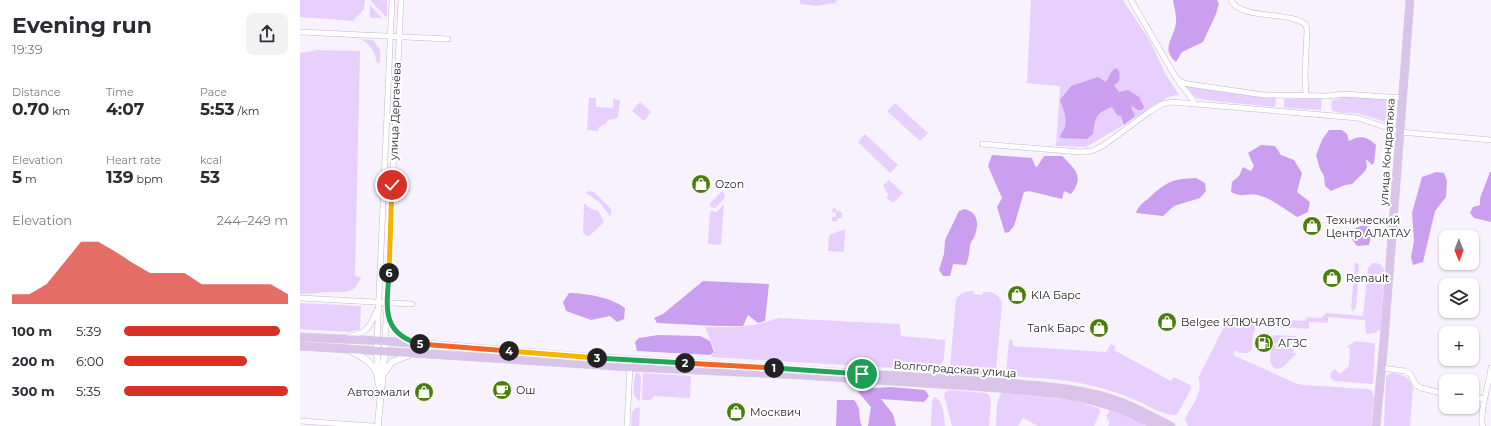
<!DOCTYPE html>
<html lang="en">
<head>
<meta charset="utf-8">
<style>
  :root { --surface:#fff; --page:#f2f2f3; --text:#2b2b33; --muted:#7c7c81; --accent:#d93025 }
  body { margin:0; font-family:Montserrat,sans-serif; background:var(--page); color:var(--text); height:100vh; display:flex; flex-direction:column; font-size:15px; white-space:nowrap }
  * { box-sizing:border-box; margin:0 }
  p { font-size:13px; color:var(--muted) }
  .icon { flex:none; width:22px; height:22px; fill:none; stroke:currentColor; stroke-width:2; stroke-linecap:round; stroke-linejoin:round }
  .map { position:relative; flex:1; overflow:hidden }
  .sheet { display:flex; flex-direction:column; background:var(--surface); width:300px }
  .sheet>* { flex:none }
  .needle { width:26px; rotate:179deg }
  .controls { position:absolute; left:1139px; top:230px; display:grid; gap:8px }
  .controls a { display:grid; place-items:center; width:40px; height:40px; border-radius:8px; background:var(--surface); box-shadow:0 1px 3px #0004; font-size:20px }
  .pin { position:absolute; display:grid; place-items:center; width:34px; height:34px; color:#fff; margin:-17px; border:2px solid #fff; border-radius:50%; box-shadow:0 1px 4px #0007 }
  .km { position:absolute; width:20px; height:20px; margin:-10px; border-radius:50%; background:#222; color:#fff; font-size:11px; line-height:20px; text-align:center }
  .round { display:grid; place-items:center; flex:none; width:42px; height:42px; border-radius:8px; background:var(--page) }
  .summary { display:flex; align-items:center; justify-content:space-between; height:68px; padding:0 12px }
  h1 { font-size:22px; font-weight:700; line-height:30px }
  .metrics { display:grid; grid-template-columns:repeat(3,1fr); gap:6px; height:68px; padding:4px 12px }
  .metrics div { display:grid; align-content:center }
  .metrics b { font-size:17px; font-weight:700 }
  .metrics small { font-size:11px; font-weight:400 }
  .metrics p { font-size:11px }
  .chart { height:112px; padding:8px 12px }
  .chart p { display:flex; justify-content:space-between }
  .chart svg { width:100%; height:72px; margin-top:4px; fill:var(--accent); opacity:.7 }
  ul { padding:0 12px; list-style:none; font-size:13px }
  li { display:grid; grid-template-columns:64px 48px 1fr; align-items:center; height:30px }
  li i { height:10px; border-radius:5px; background:var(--accent) }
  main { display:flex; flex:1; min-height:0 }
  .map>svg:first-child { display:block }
  .green { fill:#e8d0fe }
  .forest { fill:#cb9ff0 }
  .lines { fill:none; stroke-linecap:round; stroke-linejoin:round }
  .minor-casing { stroke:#c0b9c7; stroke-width:6 }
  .tertiary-casing { stroke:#c0b9c7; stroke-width:7 }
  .primary-casing { stroke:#d7d6d7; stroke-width:9 }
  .minor { stroke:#fff; stroke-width:5 }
  .tertiary { stroke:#fff; stroke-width:6 }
  .primary { stroke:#d9c3eb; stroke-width:8 }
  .split-1-casing { stroke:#fff; stroke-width:8 }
  .split-2-casing { stroke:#fff; stroke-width:8 }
  .split-3-casing { stroke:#fff; stroke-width:8 }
  .split-4-casing { stroke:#fff; stroke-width:8 }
  .split-5-casing { stroke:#fff; stroke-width:8 }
  .split-6-casing { stroke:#fff; stroke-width:8 }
  .split-7-casing { stroke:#fff; stroke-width:8 }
  .split-1 { stroke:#22a559; stroke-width:5 }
  .split-2 { stroke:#f0652b; stroke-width:5 }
  .split-3 { stroke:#22a559; stroke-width:5 }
  .split-4 { stroke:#f5b400; stroke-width:5 }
  .split-5 { stroke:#f0652b; stroke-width:5 }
  .split-6 { stroke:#22a559; stroke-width:5 }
  .split-7 { stroke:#f5b400; stroke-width:5 }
  .labels { text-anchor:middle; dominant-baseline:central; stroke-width:4; stroke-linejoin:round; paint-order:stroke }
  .street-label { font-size:11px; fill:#1f1c21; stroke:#fff }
  .poi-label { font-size:11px; fill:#1f1c21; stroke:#fff; text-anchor:start }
</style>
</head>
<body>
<main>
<section class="sheet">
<div class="summary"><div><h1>Evening run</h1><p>19:39</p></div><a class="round"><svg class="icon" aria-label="share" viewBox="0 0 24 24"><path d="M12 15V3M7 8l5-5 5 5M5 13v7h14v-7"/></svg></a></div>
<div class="metrics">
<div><p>Distance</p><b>0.70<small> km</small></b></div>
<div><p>Time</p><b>4:07</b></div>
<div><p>Pace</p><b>5:53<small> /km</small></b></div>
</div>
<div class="metrics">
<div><p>Elevation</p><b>5<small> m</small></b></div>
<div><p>Heart rate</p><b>139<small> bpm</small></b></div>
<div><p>kcal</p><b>53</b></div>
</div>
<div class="chart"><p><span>Elevation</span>244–249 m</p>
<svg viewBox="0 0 160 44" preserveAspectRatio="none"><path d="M0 44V38L10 38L20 32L30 19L40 6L50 6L60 12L70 19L80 25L90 25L100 25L110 32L120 32L130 32L140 32L150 32L160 38V44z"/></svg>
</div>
<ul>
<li><b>100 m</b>5:39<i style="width:95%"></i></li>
<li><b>200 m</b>6:00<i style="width:75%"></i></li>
<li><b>300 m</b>5:35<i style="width:100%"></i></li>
</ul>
</section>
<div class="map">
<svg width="1191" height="426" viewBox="0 0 1191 426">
  <rect width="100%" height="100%" fill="#f8f2fe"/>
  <path class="green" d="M0,0H65L64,9L53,21L0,17Z
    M71,0H87V18L71,1Z
    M500,0H537L536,3L516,6L500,4Z
    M731,0H823L850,41L866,75L879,95L868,97L817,129L786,147L756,146L760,86L727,83Z
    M70,5L82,18H71L70,17Z
    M61,39L73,40L80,50V63H77C75,52 71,45 61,39Z
    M17,50L60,51L55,276L61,277C54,297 42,291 26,292C17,293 9,294 0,294V53Z
    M886,86C916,90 946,96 976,98L975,107L913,101L896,98Z
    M1043,97L1089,99L1095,103V121L1092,123H1089L1057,113H1042L1032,111L1031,104L1033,100Z
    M289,98H296V107L313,108V99L320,100L318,117L315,119L308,120L306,124L299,127L298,131L287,130Z
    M984,99H1022L1021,110L984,108Z
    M340,102L351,112L344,121L332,111Z
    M595,103L628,133L620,141L587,111Z
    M565,134L598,165L590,173L558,142Z
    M589,180L603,193L593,203L587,198L588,195L583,185Z
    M288,191L294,192L311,209V214L310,216L300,203L286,193Z
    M422,191L425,194L424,199L415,208L410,207V203Z
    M284,203L291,209L296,210L299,212L304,222L289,236H286L283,232Z
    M424,204L421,245L408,244L410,211L417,212Z
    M533,208L536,209V211L542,212V218H538L537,221H532V217H536V213L532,212Z
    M545,229L544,252L528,251L529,235Z
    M1055,263H1058L1059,266L1056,308L1053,311L1051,308Z
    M1073,263C1079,263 1082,264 1084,270L1081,328C1077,334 1072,333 1066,334L1065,320L1028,317V323L1009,322V329L959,325C951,330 953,341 952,350L948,353H940L936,350L933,355L995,383L1003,385L1068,389L1072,391L1074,397L1071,426H888L886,422L885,418C892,406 904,391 898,378L930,315L1004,321L1008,317L1021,318L1026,313L1063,316L1068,268Z
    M674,291V294L683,295V292C692,292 699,293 702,303L696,371L693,376L656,374L654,373L650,367L656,299C661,292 666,291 674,291Z
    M0,303L61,306L60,329L50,332L0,329Z
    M478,318L600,324L601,336L645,340C644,356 647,368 627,370L411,357L415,351L405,327C433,327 451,328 478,318Z
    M974,335L996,336L997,338V342H994V345L971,343L972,337Z
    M711,339L713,342V346L806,352L811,344L816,347L814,350L871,381L874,377L890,385L891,389L878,413L876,415C860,415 847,404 833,399C807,388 780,382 753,379C738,378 724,378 710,375L706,371L709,341Z
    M1055,341L1073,343L1075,344L1073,384L1034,381L1030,377L1031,372L1035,369L1040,374L1049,366L1050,348L1047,347Z
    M971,345L994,347L993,353H997L983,367L978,369L974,368L970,362Z
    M336,373H339L341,376L340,401C330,396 334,384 335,375Z
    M343,373L391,376L390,398L354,396L351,400H342Z
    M1092,373C1103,374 1111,378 1113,389L1110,426H1084L1086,376Z
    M649,390L686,393L689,395L691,401L689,426H652L644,395L645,392Z
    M704,391L706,393L778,401L800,409V412L794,426H738L723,418L718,426H696C697,416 695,397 704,391Z
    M635,397C644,402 644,417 645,426H631L632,400Z
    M340,407L339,426H331L332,412L336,408Z
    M810,410H814L846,426H808L810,422L807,419V415Z"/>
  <path class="forest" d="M873,0H917L919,4L916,14L903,42L882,52L876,62C860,48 874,39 876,23C877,16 874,7 873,0Z
    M816,68L819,71C820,78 821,81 814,85L819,92L828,90L839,97L844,107L842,110H838L832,106L831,107L835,116L824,125L821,116L817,115L812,107C796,113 795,117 793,134L787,139L760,138C760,133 764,131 765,126C767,118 763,108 760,100L771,86L798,77L806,82L812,71Z
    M1029,130H1042L1047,134L1049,141C1059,135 1067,136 1076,145L1074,163L1072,165L1066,159L1067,167L1065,171L1052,184L1045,185L1031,191L1025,186L1024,176L1020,169L1016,155L1022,140Z
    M961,145L975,146L981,155L994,160L1002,173L997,192L1010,202L1008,212L997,217C984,209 973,199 958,195C948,192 944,199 931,192L932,182L939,176L943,167L951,171L954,166L948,153Z
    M692,155L732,158L735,166L737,167L744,156H762C775,169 785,177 771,194L764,191L762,199L729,191L724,192L714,226L709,232L705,233L697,207L702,198L688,166Z
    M1136,172L1144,173L1147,181L1146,197L1135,211L1123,262L1113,265L1111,257L1114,241L1112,213L1122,177Z
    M1190,172H1191V222L1174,218L1170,213L1173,207L1180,205V198Z
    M896,178L905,183L906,191L900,198L874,206L863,216L836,213C838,207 842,203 848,199C866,182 871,179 896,178Z
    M665,209C678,213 679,223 675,235C674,239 670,242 670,246C669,253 669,258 666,265L653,264L650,276H643L639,270L644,254L645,240L659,211Z
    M1065,224L1072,231L1069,245L1057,246L1051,238L1056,228Z
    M403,281L469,284L465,321L458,323L448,315L443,326H416L357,323L354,318L363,314Z
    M269,293C285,293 313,298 325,308L324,319L317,322L310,316L291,320L266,311L263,302Z
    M358,335L400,336L410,341L414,352L410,355L337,351L335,342L339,338Z
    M591,387L625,390L629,396L624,402L581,399L593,414L596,426H568L571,407L558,392L559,389Z
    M537,400H554C563,411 557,415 562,426H536Z"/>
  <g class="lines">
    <defs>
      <path id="minor" d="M831,0L875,76L879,81L888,84L964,95L1028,96L1043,94L1103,98
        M931,0C939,20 993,11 1006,25L1007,30L1005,75L1006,96
        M0,32L148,39
        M879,82L895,103
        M682,144L780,152L792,151L804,145L849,112L862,104L872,102L1058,118L1100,132L1191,140
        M0,298L112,304
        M88,313C91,327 97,335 111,341
        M47,337C68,332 69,329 77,310
        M77,341L92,0
        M85,341L101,0
        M1082,368L1105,371L1110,374L1116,385L1121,388L1146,394
        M1172,397L1184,399
        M0,421L73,426
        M327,426L330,367
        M1183,426C1178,417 1190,380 1191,368"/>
      <path id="tertiary" d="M77,341L78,381L80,388
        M49,350C61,356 71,361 77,373
        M84,373L92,362L109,355
        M78,426C80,397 84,370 85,341"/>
      <path id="primary" d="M0,337L85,341L283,357L698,382C737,386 777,387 815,400C834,406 852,417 871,426
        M0,346L330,367L501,375L698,388L760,394L783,398L818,408L857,426
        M1076,426L1084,341L1110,0"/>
    </defs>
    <use href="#minor" class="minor-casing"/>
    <use href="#tertiary" class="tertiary-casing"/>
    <use href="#primary" class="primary-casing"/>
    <use href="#minor" class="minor"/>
    <use href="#tertiary" class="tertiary"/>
    <use href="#primary" class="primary"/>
  </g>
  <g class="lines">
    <defs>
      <path id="split-1" d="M474,368L562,374"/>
      <path id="split-2" d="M385,363L474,368"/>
      <path id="split-3" d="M297,358L385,363"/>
      <path id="split-4" d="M209,351L297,358"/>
      <path id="split-5" d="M120,344L209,351"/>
      <path id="split-6" d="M89,273C87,306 80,333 120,344"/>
      <path id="split-7" d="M89,273L92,185"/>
    </defs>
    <use href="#split-1" class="split-1-casing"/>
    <use href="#split-2" class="split-2-casing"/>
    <use href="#split-3" class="split-3-casing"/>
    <use href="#split-4" class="split-4-casing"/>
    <use href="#split-5" class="split-5-casing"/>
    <use href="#split-6" class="split-6-casing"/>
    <use href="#split-7" class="split-7-casing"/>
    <use href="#split-1" class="split-1"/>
    <use href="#split-2" class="split-2"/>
    <use href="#split-3" class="split-3"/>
    <use href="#split-4" class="split-4"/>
    <use href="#split-5" class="split-5"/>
    <use href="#split-6" class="split-6"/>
    <use href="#split-7" class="split-7"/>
  </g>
  <defs>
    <symbol id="shop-disc" viewBox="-11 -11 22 22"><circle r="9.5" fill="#4c7d0a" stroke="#fff"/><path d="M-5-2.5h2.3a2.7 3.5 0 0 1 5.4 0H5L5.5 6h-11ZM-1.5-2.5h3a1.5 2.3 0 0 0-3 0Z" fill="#fff"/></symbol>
    <symbol id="fuel-disc" viewBox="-11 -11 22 22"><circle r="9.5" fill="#4c7d0a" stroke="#fff"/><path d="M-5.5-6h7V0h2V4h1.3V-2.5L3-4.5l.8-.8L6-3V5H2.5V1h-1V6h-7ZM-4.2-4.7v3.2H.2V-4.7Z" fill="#fff"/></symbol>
    <symbol id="cafe-disc" viewBox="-11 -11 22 22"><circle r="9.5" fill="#4c7d0a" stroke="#fff"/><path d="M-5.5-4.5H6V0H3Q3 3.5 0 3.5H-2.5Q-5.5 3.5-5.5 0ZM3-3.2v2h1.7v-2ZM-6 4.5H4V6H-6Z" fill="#fff"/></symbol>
  </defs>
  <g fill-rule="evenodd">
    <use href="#shop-disc" x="390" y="173" width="22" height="22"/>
    <use href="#shop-disc" x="1001" y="215" width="22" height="22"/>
    <use href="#shop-disc" x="1021" y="267" width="22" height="22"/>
    <use href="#shop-disc" x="706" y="284" width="22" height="22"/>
    <use href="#shop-disc" x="856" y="311" width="22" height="22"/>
    <use href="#shop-disc" x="788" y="317" width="22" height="22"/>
    <use href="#fuel-disc" x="953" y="332" width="22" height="22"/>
    <use href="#cafe-disc" x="191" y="379" width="22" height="22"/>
    <use href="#shop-disc" x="113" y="381" width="22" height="22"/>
    <use href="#shop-disc" x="425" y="401" width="22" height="22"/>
  </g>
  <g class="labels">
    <g class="street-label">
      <text transform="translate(95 111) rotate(-88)">улица Дергачёва</text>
      <text transform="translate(1087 152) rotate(-86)">улица Кондратюка</text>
      <text transform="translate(655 369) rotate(4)">Волгоградская улица</text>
    </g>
    <g class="poi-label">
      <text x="415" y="184">Ozon</text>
      <text x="1026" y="220">Технический<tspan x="1026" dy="13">Центр АЛАТАУ</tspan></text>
      <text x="1046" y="278">Renault</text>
      <text x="731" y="295">KIA Барс</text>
      <text x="881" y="322">Belgee КЛЮЧАВТО</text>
      <text x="785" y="328" text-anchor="end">Tank Барс</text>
      <text x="978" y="343">АГЗС</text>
      <text x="216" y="390">Ош</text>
      <text x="110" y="392" text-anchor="end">Автоэмали</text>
      <text x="450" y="412">Москвич</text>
    </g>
  </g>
</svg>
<div class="controls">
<a><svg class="needle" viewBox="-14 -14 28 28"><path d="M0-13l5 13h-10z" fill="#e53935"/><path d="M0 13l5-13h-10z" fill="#7c7c81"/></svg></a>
<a><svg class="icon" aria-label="layers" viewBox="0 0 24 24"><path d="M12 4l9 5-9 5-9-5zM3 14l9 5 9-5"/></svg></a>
<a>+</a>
<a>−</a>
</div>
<div class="pin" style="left:562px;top:374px;background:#1e9e55"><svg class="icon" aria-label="arrive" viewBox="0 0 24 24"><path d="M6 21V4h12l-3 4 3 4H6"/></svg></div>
<div class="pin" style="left:92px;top:185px;background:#d93025"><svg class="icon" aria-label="check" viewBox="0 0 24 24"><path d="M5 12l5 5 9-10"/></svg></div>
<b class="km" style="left:474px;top:368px">1</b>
<b class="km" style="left:385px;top:363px">2</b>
<b class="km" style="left:297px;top:358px">3</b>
<b class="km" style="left:209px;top:351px">4</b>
<b class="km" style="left:120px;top:344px">5</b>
<b class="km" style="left:89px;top:273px">6</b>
</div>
</main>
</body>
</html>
